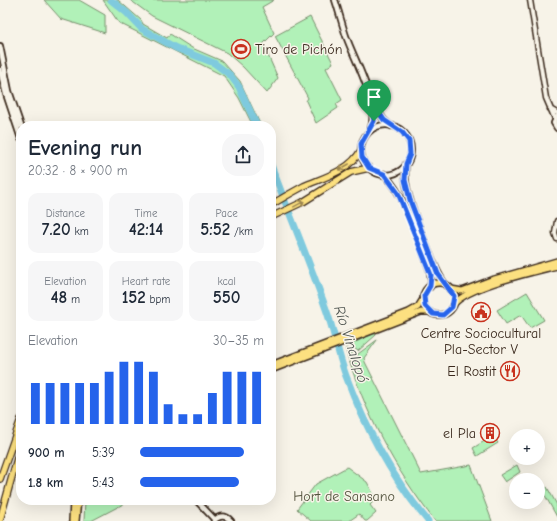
<!DOCTYPE html>
<html lang="en">
<head>
<meta charset="utf-8">
<style>
  :root { --surface:#fff; --page:#f6f6f7; --text:#1f2937; --muted:#747a83; --accent:#2563eb }
  body { margin:0; font-family:"Comic Neue",sans-serif; background:var(--page); color:var(--text); height:100vh; display:flex; flex-direction:column; font-size:15px; white-space:nowrap }
  * { box-sizing:border-box; margin:0 }
  p { font-size:13px; color:var(--muted) }
  .icon { flex:none; width:22px; height:22px; fill:none; stroke:currentColor; stroke-width:2; stroke-linecap:round; stroke-linejoin:round }
  .map { position:relative; flex:1; overflow:hidden }
  .drawer { position:absolute; left:16px; top:121px; width:260px; height:384px; display:flex; flex-direction:column; background:var(--surface); border-radius:16px; box-shadow:0 4px 16px #0002 }
  .drawer>* { flex:none }
  .buttons { position:absolute; left:509px; top:429px; display:grid; gap:8px }
  .buttons a { display:grid; place-items:center; width:36px; height:36px; border-radius:50%; background:var(--surface); box-shadow:0 4px 16px #0002; font-size:20px }
  .pin { position:absolute; display:grid; place-items:center; width:34px; height:34px; color:#fff; margin:-41px -17px; border-radius:50% 50% 50% 0; rotate:-45deg; box-shadow:0 0 4px #0007 }
  .pin .icon { rotate:45deg }
  .round { display:grid; place-items:center; flex:none; width:42px; height:42px; border-radius:16px; background:var(--page) }
  .summary { display:flex; align-items:center; justify-content:space-between; height:68px; padding:0 12px }
  h1 { font-size:22px; font-weight:700; line-height:30px }
  .metrics { display:grid; grid-template-columns:repeat(3,1fr); gap:6px; height:68px; padding:4px 12px }
  .metrics div { display:grid; align-content:center; border-radius:10px; background:var(--page); text-align:center }
  .metrics b { font-size:17px; font-weight:700 }
  .metrics small { font-size:11px; font-weight:400 }
  .metrics p { font-size:11px }
  .chart { height:112px; padding:8px 12px }
  .chart p { display:flex; justify-content:space-between }
  .chart svg { width:100%; height:72px; margin-top:4px; stroke:var(--accent); stroke-width:6 }
  ul { padding:0 12px; list-style:none; font-size:13px }
  li { display:grid; grid-template-columns:64px 48px 1fr; align-items:center; height:30px }
  li i { height:10px; border-radius:5px; background:var(--accent) }
  .map>svg:first-child { display:block }
  .green { fill:#b1f1b8; stroke:#768e6b }
  .lines { fill:none; stroke-linecap:round; stroke-linejoin:round }
  .river { stroke:#7fcade; stroke-width:7 }
  .tertiary-casing { stroke:#3b2a1e; stroke-width:7 }
  .secondary-casing { stroke:#3b2a1e; stroke-width:8 }
  .primary-casing { stroke:#3b2a1e; stroke-width:8 }
  .trunk-casing { stroke:#3b2a1e; stroke-width:8 }
  .tertiary { stroke:#f7f3e8; stroke-width:4 }
  .secondary { stroke:#f7f3e8; stroke-width:4.5 }
  .primary { stroke:#fce080; stroke-width:5 }
  .trunk { stroke:#fce080; stroke-width:5.5 }
  .oneway { stroke:#9c854f }
  .route-casing { stroke:#fff; stroke-width:8 }
  .route { stroke:#2563eb; stroke-width:5 }
  .labels { text-anchor:middle; dominant-baseline:central; stroke-width:3; stroke-linejoin:round; paint-order:stroke }
  .poi-label { font-size:14px; fill:#3b2a1e; stroke:#f7f3e8; text-anchor:end }
  .park-label { font-size:14px; fill:#53523d; stroke:#f7f3e8 }
  .water-label { font-size:15px; font-style:italic; fill:#4c524e; stroke:#f7f3e8 }
</style>
</head>
<body>
<div class="map">
<svg width="557" height="521" viewBox="0 0 557 521">
  <rect width="100%" height="100%" fill="#f7f3e8"/>
  <filter id="ink" filterUnits="userSpaceOnUse"><feTurbulence type="fractalNoise" baseFrequency=".025" numOctaves="2"/><feDisplacementMap in="SourceGraphic" scale="8" xChannelSelector="R" yChannelSelector="G"/><feConvolveMatrix kernelMatrix="1 2 1 2 8 2 1 2 1" color-interpolation-filters="sRGB"/></filter>
  <g filter="url(#ink)">
    <path class="green" d="M44,0H79L105,15V33L61,19Z
      M103,0H118L141,20L143,24L167,38L170,34L192,48L222,61L240,81L261,126H253L239,98L224,76L119,23Z
      M130,0H274L262,7L274,33L263,44L278,78L267,93L243,67L227,53L152,16Z
      M310,17L333,63L326,68L342,100L336,104L338,108L316,123L306,101L308,98L275,36Z
      M527,292L544,320L530,328L521,315L506,324L497,310Z
      M374,333L376,335L358,351L350,345Z
      M377,340L364,358L365,362L421,474L471,465L492,521H435C395,470 364,412 346,350V348L353,354L349,358L352,367L358,354Z
      M493,436L498,443L477,456L473,448Z
      M517,465L520,472L505,482L500,475Z
      M347,467L367,482L376,499L370,505L376,513L367,521H365L359,514L349,521H311L297,509L316,484Z
      M547,487L557,505V517L542,490Z
      M85,500H131L91,521H84Z"/>
    <g class="lines">
      <path class="river" d="M111,0L127,13L142,29L176,48L214,63L230,75L239,87L257,126
        M271,165C289,213 309,261 326,309C334,331 338,354 346,376C365,427 393,479 428,521"/>
      <defs>
        <path id="tertiary" d="M530,0L546,98L555,119
          M550,109L557,113
          M557,221L555,233L557,239"/>
        <path id="secondary" d="M335,0C339,12 342,24 346,36C355,62 381,105 370,130
          M0,46L9,91L21,126
          M0,70L6,94L21,139
          M373,104L384,120L391,126
          M557,117L554,123L557,128
          M361 150a25 25 0 1 1 50 0a25 25 0 1 1-50 0Z
          M406,164C405,172 405,180 407,188C411,207 435,273 446,285
          M384,174C407,197 418,241 430,271L431,280L430,287
          M196,500L215,520
          M214,521C219,515 226,515 231,521"/>
        <path id="primary" d="M423 299a16 16 0 1 1 32 0a16 16 0 1 1-32 0Z
          M451,289L462,291L491,280L557,261
          M454,304C469,286 534,272 557,266
          M271,365L409,312L418,307L423,299
          M271,370L421,312H430
          M72,521L73,500
          M76,521L78,500"/>
        <path id="trunk" d="M271,205C282,198 293,192 304,186C324,177 350,171 361,150
          M271,217L303,202L351,172L369,168
          M0,479L21,419
          M0,520L21,444"/>
      </defs>
      <use href="#tertiary" class="tertiary-casing"/>
      <use href="#secondary" class="secondary-casing"/>
      <use href="#primary" class="primary-casing"/>
      <use href="#trunk" class="trunk-casing"/>
      <use href="#tertiary" class="tertiary"/>
      <use href="#secondary" class="secondary"/>
      <use href="#primary" class="primary"/>
      <use href="#trunk" class="trunk"/>
    </g>
    <defs><path id="oneway-shaft" d="M-6 0H5M1.5-3L5.5 0L1.5 3" fill="none" stroke-width="1.6" stroke-linecap="round" stroke-linejoin="round"/></defs>
    <g class="oneway">
      <use href="#oneway-shaft" transform="translate(344 167) rotate(150)"/>
      <use href="#oneway-shaft" transform="translate(299 204) rotate(-29)"/>
    </g>
  </g>
  <g class="lines" filter="url(#ink)">
    <defs>
      <path id="route" d="M371,101L384,120L402,132L409,141L410,154L406,164L405,180L410,200L438,274L454,296L452,307L443,315L433,314L425,306L424,296L430,286L431,275L398,193L384,174L369,168L362,157L361,144L374,121Z"/>
    </defs>
    <use href="#route" class="route-casing"/>
    <use href="#route" class="route"/>
  </g>
  <defs>
    <symbol id="stadium-ring" viewBox="-11 -11 22 22"><circle r="9.5" fill="#f7f3e8" stroke="#c8321e" stroke-width="1.5"/><path d="M0-5a6.5 5 0 1 0 0 10a6.5 5 0 1 0 0-10ZM-3.5-1.8h7v3.6h-7Z" fill="#c8321e"/></symbol>
    <symbol id="civic-ring" viewBox="-11 -11 22 22"><circle r="9.5" fill="#f7f3e8" stroke="#c8321e" stroke-width="1.5"/><path d="M-.6-6.5H3V-4.5H.6V-3L4-1V1h2V6H-6V1h2V-1L-.6-3ZM-1.2 2.5V6h2.4V2.5Z" fill="#c8321e"/></symbol>
    <symbol id="restaurant-ring" viewBox="-11 -11 22 22"><circle r="9.5" fill="#f7f3e8" stroke="#c8321e" stroke-width="1.5"/><path d="M-5-6h1v4h1v-4h1v4h1v-4h1v5L-1.5 .5V6h-2V.5L-5-1ZM5-6V6H3V1.5H1.5Q1.5-4 5-6Z" fill="#c8321e"/></symbol>
    <symbol id="building-ring" viewBox="-11 -11 22 22"><circle r="9.5" fill="#f7f3e8" stroke="#c8321e" stroke-width="1.5"/><path d="M-4-6H4V6H1V3H-1V6H-4ZM-2.5-4.3h1.7v1.8h-1.7ZM.8-4.3h1.7v1.8H.8ZM-2.5-1h1.7V.8h-1.7ZM.8-1h1.7V.8H.8Z" fill="#c8321e"/></symbol>
  </defs>
  <g fill-rule="evenodd">
    <use href="#stadium-ring" x="230" y="38" width="22" height="22"/>
    <use href="#civic-ring" x="470" y="301" width="22" height="22"/>
    <use href="#restaurant-ring" x="499" y="360" width="22" height="22"/>
    <use href="#building-ring" x="479" y="422" width="22" height="22"/>
  </g>
  <g class="labels">
    <g class="poi-label">
      <text x="255" y="49" text-anchor="start">Tiro de Pichón</text>
      <text x="481" y="333" text-anchor="middle">Centre Sociocultural<tspan x="481" dy="16">Pla-Sector V</tspan></text>
      <text x="496" y="371">El Rostit</text>
      <text x="476" y="433">el Pla</text>
    </g>
    <g class="park-label">
      <text x="344" y="496">Hort de Sansano</text>
    </g>
    <g class="water-label">
      <text transform="translate(351 344) rotate(72)">Río Vinalopó</text>
    </g>
  </g>
</svg>
<div class="buttons">
<a>+</a>
<a>−</a>
</div>
<div class="pin" style="left:374px;top:121px;background:#1e9e55"><svg class="icon" aria-label="arrive" viewBox="0 0 24 24"><path d="M6 21V4h12l-3 4 3 4H6"/></svg></div>
<section class="drawer">
<div class="summary"><div><h1>Evening run</h1><p>20:32 · 8 × 900 m</p></div><a class="round"><svg class="icon" aria-label="share" viewBox="0 0 24 24"><path d="M12 15V3M7 8l5-5 5 5M5 13v7h14v-7"/></svg></a></div>
<div class="metrics">
<div><p>Distance</p><b>7.20<small> km</small></b></div>
<div><p>Time</p><b>42:14</b></div>
<div><p>Pace</p><b>5:52<small> /km</small></b></div>
</div>
<div class="metrics">
<div><p>Elevation</p><b>48<small> m</small></b></div>
<div><p>Heart rate</p><b>152<small> bpm</small></b></div>
<div><p>kcal</p><b>550</b></div>
</div>
<div class="chart"><p><span>Elevation</span>30–35 m</p>
<svg viewBox="0 0 160 44" preserveAspectRatio="none"><path d="M5 44V19M15 44V19M25 44V19M35 44V19M45 44V19M55 44V12M65 44V6M75 44V6M85 44V12M95 44V32M105 44V38M115 44V38M125 44V25M135 44V12M145 44V12M155 44V12"/></svg>
</div>
<ul>
<li><b>900 m</b>5:39<i style="width:84%"></i></li>
<li><b>1.8 km</b>5:43<i style="width:80%"></i></li>
</ul>
</section>
</div>
</body>
</html>
